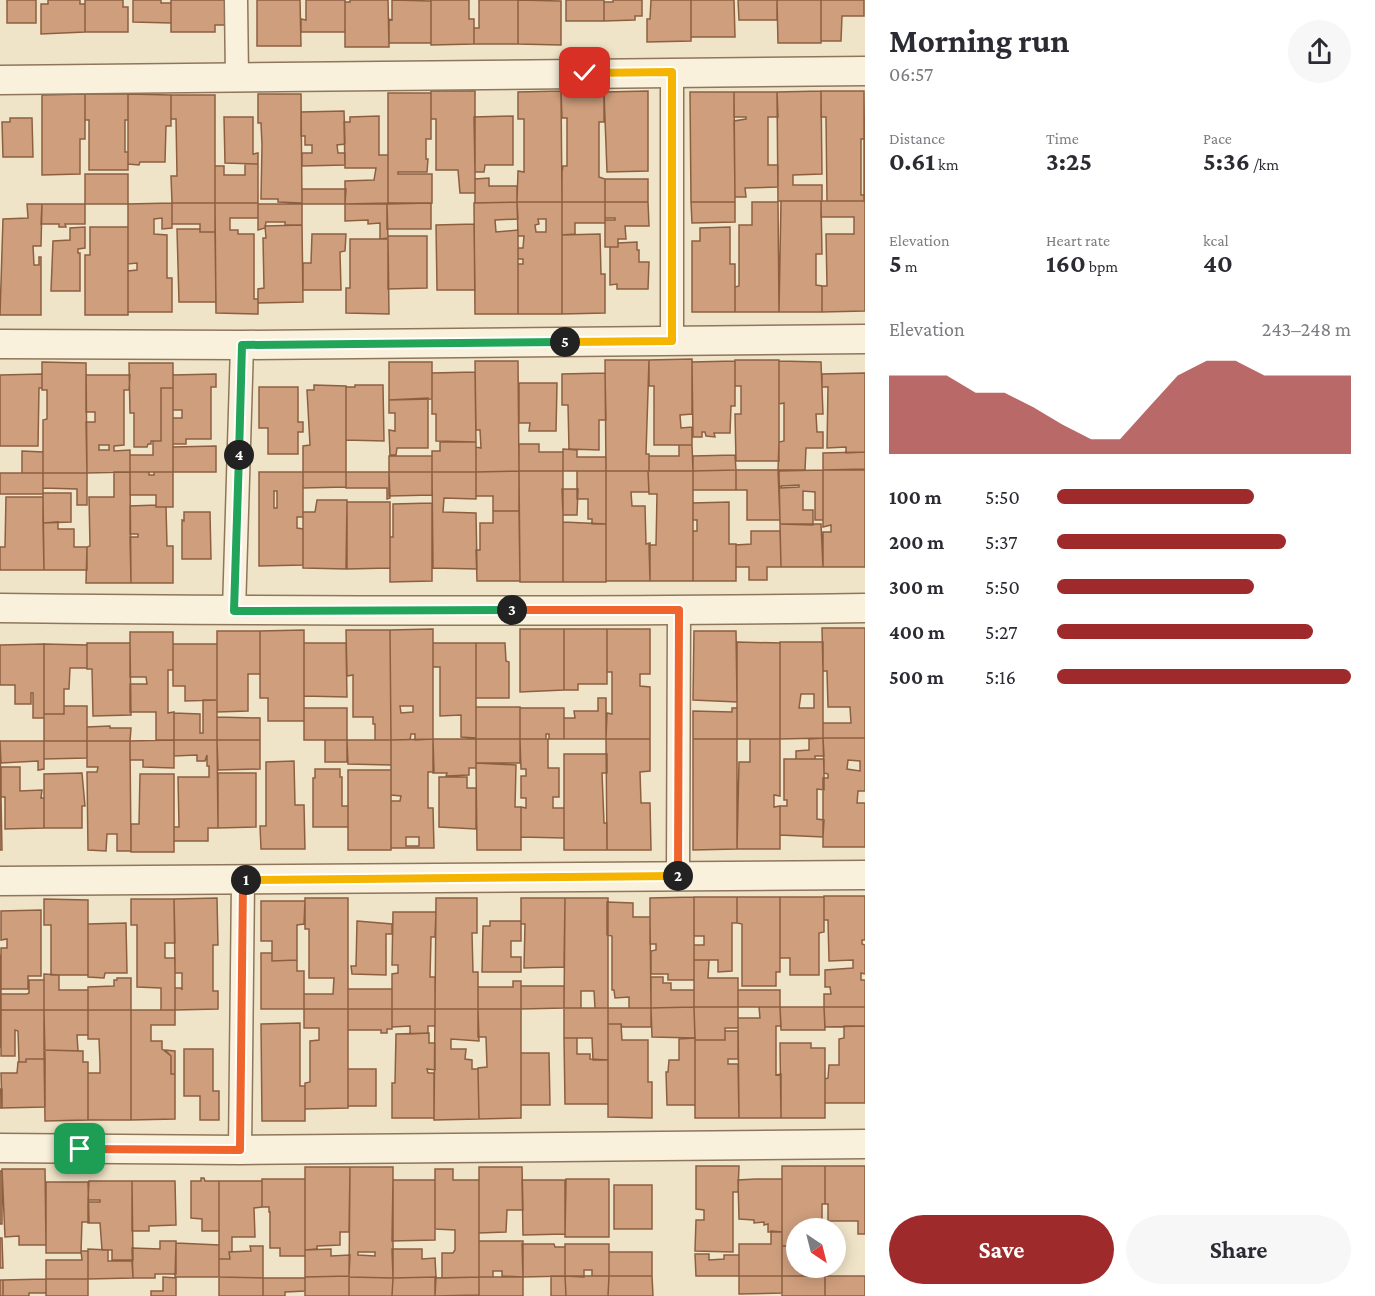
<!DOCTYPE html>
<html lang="en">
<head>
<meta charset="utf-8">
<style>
  :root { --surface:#fff; --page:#f7f7f7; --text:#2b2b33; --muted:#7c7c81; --accent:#9e2a2b }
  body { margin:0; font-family:"Crimson Pro",serif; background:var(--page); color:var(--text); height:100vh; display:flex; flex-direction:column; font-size:22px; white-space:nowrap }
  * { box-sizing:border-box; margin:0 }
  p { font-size:20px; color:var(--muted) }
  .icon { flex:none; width:33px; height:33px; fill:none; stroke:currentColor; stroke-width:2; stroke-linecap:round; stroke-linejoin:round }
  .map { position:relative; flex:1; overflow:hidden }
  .panel { display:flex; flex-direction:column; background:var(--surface); width:510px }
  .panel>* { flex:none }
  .needle { width:39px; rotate:145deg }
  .controls { position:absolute; left:786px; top:1218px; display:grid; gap:12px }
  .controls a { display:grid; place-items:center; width:60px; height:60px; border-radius:50%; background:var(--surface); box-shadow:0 3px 15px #0003; font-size:30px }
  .pin { position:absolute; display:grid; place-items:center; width:51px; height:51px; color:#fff; margin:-26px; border-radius:12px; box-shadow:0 3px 9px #0006 }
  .km { position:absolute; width:30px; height:30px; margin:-15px; border-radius:50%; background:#222; color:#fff; font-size:16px; line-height:30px; text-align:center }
  .round { display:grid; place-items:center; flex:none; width:63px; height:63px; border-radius:32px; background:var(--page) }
  .summary { display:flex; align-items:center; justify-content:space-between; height:102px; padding:0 24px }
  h1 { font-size:33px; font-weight:700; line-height:45px }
  .metrics { display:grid; grid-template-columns:repeat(3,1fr); gap:9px; height:102px; padding:6px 24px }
  .metrics div { display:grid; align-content:center }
  .metrics b { font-size:26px; font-weight:700 }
  .metrics small { font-size:16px; font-weight:400 }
  .metrics p { font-size:16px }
  .chart { height:168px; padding:12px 24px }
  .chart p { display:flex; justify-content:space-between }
  .chart svg { width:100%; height:108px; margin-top:6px; fill:var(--accent); opacity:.7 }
  .action { display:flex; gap:12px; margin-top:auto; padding:12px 24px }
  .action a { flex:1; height:69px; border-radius:36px; background:var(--accent); color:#fff; font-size:24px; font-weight:700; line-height:69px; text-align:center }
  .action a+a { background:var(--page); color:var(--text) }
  ul { padding:0 24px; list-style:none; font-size:20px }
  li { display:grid; grid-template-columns:96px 72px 1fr; align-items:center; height:45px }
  li i { height:15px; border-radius:8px; background:var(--accent) }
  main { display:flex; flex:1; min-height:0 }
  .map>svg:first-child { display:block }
  .building { fill:#cf9f7d; stroke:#8d5f41; stroke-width:1.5; fill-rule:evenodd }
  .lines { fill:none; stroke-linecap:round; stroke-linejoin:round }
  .pedestrian-casing { stroke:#8d765c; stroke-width:25 }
  .minor-casing { stroke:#8d765c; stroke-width:31 }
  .pedestrian { stroke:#faf1dc; stroke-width:22 }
  .minor { stroke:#faf1dc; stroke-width:28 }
  .split-1-casing { stroke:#fff; stroke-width:12 }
  .split-2-casing { stroke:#fff; stroke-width:12 }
  .split-3-casing { stroke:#fff; stroke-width:12 }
  .split-4-casing { stroke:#fff; stroke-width:12 }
  .split-5-casing { stroke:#fff; stroke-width:12 }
  .split-6-casing { stroke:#fff; stroke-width:12 }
  .split-1 { stroke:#f0652b; stroke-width:8 }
  .split-2 { stroke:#f5b400; stroke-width:8 }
  .split-3 { stroke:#f0652b; stroke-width:8 }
  .split-4 { stroke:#22a559; stroke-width:8 }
  .split-5 { stroke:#22a559; stroke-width:8 }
  .split-6 { stroke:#f5b400; stroke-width:8 }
</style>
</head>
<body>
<main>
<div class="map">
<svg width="865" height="1296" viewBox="0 0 865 1296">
  <rect width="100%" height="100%" fill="#f0e4c8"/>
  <path class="building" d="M7,0H36V23H7Z
    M48,0H80V4H85V32L41,34V4H48Z
    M85,0H123V7H128V32H85Z
    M133,0H161V3H171V23L133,22Z
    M171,0H229V25H215V32H171Z
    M257,0H300L301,46H257Z
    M306,0H345V32H301V19L306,20Z
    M350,0H388L389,47H345V2H350Z
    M392,0L431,1V43H389V19L392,20Z
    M431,0H469V19H474V44L431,45Z
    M479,0H518V44H474V28H479Z
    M518,0L561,1V45L518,44Z
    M566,0H604V21H566Z
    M613,0H642V16H635V20L604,21V2H613Z
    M651,0H691V41L647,42V19H650Z
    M691,0H734L735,37H691Z
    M738,0H777V20H739Z
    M777,0H821V43H778Z
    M821,0H864V16H842L841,41H821Z
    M604,90V122H599V177L605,179V202H562V172L563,166H567V118H562L561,91Z
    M431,91H475V193H460L458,170H436V119H431Z
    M561,91L562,202H517L518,171L524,172V119H518V92Z
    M648,91V171L607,172L604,92Z
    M821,91L822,174L793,175V185H822V201H778L777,92Z
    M821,91H864V139H861V195H864V201H827L826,117H821Z
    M864,91L865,201H864Z
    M690,92H734L735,202H691Z
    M734,92H777L778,117H768V165H778V187L745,188L746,197H735L734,121L746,119V117H734Z
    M388,93H431V139H426V159H428L427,172H398V174H432V203H388Z
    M85,94H128V120H125V152H128V170H89V120H85Z
    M85,94V139H80V174L42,175V95Z
    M128,94L171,95V126H166L165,162H140L139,165L128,164Z
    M258,94H301L302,203L278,202V199H261L262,145L261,123H258Z
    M171,95H215V203H172L171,176H177L176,119H171Z
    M344,111L345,144L337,145L338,153H345V165L302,166V153H312V145H305V136H301V112Z
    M379,116V155H388V203L345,204V181L374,180L376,168H345L344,122H350V117Z
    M513,116V165H485L484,172H475L474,117Z
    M224,117H253V154L258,153V164L225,163Z
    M10,118H32L33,157H3L2,122H10Z
    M245,164H258V203H215V166H224V175H245Z
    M85,174H128V204H85Z
    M489,178V186H517V202L475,203V179Z
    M605,179H648V202H605Z
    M302,189H346L345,204H302Z
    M781,201H821L822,254H816V285L822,286V312H779Z
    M821,201H865V311L822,312V286H827L826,234H854V217H821Z
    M517,202H562V314H518V264H523V259H518V248H523L524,236H518ZM538,219H546V232H536L535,225L539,224Z
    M517,202L518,219L495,220L496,232L518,230V314H475L474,203Z
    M562,202H605V223H575V234L562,235Z
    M605,202H648L649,226H625L626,239H618V247H605V220H615V218H605Z
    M691,202H735V222L692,223Z
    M752,202H778L779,312H735V287L739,286V225H752Z
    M172,203H215V232H200V224H172Z
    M172,203V228L162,229V218L154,219V234L167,235V278H172V312H128V271L137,270V263L128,264V204Z
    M215,203H258V218H230V230H238V234H254V299H258V314L216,313Z
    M431,203V229H387V204Z
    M27,204H42L41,246H33L34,265H39V257H41V315H0L3,219L28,218Z
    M42,204H85V224H65L66,227H59V224H41Z
    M258,204H302V225H285V222H266L265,228L258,230Z
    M345,204H387L388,238L380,239V223L368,224V220L345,221Z
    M474,224L475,290H437L436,225Z
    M302,225L303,302L258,303V289L264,288L263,238H266L265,226Z
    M85,227V248L78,249V253H80V291H51L53,241L70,240V228Z
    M90,227H128V315H85V255H90Z
    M730,227V264H735V312H692V241H700V228Z
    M177,229H200V232H215L216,302H179Z
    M312,234H346L345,251L340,252L341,290H303V263H311Z
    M600,234L601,274H605V313L562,314V235Z
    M388,236H427V288L388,289Z
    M350,239H388L389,314L346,313V288H350Z
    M637,242V250H639V262H649L648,289H617V284L610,285V247H618V243Z
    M692,359V414L680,415L681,428L692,427V445H654V386H649V360Z
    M605,360H649L646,454H649V471H606Z
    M735,360H779V461H736L735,414H741V386H735Z
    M475,361H518L519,471L476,472V447L481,448L480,430H476Z
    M735,361V406H731L730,433H714L715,437L706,436L705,432H702V437H693L692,362Z
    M779,361L821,362L823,414H816L817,432H823V448H806L805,470H778L779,442L784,441V403L779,404Z
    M42,362L86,363L87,473H43V420L47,419V390H42Z
    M389,362H432V399L389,400Z
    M129,363H173V388H161V441H151V444H148L147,447H134V413H130Z
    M475,372L476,442L436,441V414H432V373Z
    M605,373L606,420H599V450L569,449L568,405H562V374Z
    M865,373V452L846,453V447L827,448L828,387H822V374Z
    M42,374V388H39L38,446H0V375Z
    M216,374V387H211V439H186V444H173V418H182V410H173V375Z
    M86,375H130L129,390H124V445L114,446V451L130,450V472L87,473L86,422H95V412H86ZM99,445H109V450H99Z
    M519,383H557L556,431H529L530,423H519Z
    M314,385L346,386V472H303V446L310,445L307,390H314Z
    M355,385H383L384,441L346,440V387H355Z
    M259,387H298V422H303V432H298V454H268V428H259Z
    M161,388H173V472H130V455H153V441H161Z
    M428,398V448H397L396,455H390L389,430L395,431V413H389V400Z
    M440,442H476V472H432V451H440Z
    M519,444H539V452H563V471H519Z
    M679,445H692L693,471H649V456H679Z
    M216,446V472H173V447Z
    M563,449L577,450V457H606V471H563Z
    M22,451L43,452V473H22Z
    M865,452V470H823V453Z
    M735,455L736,470L693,471V456Z
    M389,456H432V472H389Z
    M736,470H778L780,520H747V490H736Z
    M736,470V490H693V471Z
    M823,470V520H815V492L803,491V510H813V525L780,524L779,471ZM799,485V487L781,488V486Z
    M823,470L865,469V567H823V532H831V525L823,527Z
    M519,471H563V582H520Z
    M519,471V511H493V496H476V472Z
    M577,471H606V524H592V519H588V499H577Z
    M606,471H648L649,492H631L632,506H645L646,544L650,543V581H606Z
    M648,471H693V581H650L649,545H656L657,494H649Z
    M114,472H130L131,583H86L87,547L90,546L89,497H114Z
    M130,472H149V475H154V472H173V507H156V495H130Z
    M259,472H303V517H297V528L303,529V565L259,566ZM274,491H277V508H274Z
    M303,472H346V487L303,488Z
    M346,472H389L390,498L387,499V488H346Z
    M389,472H432V495L389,496Z
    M432,472H476V499L444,498L443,512L476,513L477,569L433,568Z
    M0,473H43V494H0Z
    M43,473H87V505H77V489L43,488Z
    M562,489H578L577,515H563Z
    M43,493H71V522L43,523Z
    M6,497H43L44,570H0V547H5Z
    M317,500H347V569L303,568V512H315Z
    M347,502H390V568L346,569Z
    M729,502V544H736V581H693V531H697V520H693V503Z
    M432,503V581L390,582V537H393V504Z
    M156,505V507H166L167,546H173V583H131L130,537H138V534H130V506Z
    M493,511H519L520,581H477L476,550H480V523H493Z
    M184,512H210L211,559H182V520L184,521Z
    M58,522V529H74V547H87V570H44L43,523Z
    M563,522L606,524V582H563Z
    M780,524H821L823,567H781Z
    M751,531H780L781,567H767V580H749V567H736V545L751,544Z
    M822,628H865V738H823V723H851L850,707H828L827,671H823Z
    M433,629V739L415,740V734H411L410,740H391L390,630ZM400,706H413V712L401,713Z
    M520,629H564V690L520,692Z
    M564,629H607V684H578V690H564Z
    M607,629H650V674H640V686L650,687V739H606L607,713L612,714V672H607Z
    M304,630V721H268V698H260V631Z
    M346,630H390L391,740H375V724H373V717H353V675L347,676Z
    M217,631H260V674H248V711L217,712Z
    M694,631H736L737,702L693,700Z
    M130,632H173V670H168V713L174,712V740H156V712H130V684H147L146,677H130Z
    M737,642L780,643V739H737Z
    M780,642H823V738L780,739ZM801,694H814V708H799Z
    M87,643H130L131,715L93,716L92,669H87Z
    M304,643H346L347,697L304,696Z
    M433,643H476V738L461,737V715L440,716V667H433Z
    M476,643H505L506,661L509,662V698H476Z
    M44,644L87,645V668H70L69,689H64V714H44Z
    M44,644V718H33V693H31V704H15V685H0V645Z
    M173,644H217V700L185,701V686H173Z
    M598,698H606V739H564V718H575L574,711H598Z
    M203,700H217V740H174V713L200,714V733H203Z
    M64,706H87V741H44V714H64Z
    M476,707H520V739H476Z
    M304,708H347V740H304Z
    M520,708H564V739H549V734H546V739H520Z
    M732,708H737V739H693V711L732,712Z
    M217,717L260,718V740H217Z
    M110,726V728H131L130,741H87V727Z
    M823,738H865V791H858L857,803H865V847H823V778H828V774L824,773ZM848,760L860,761V771L847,769Z
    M823,738L824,756H815V759H796V751L809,750V739Z
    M433,739L434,772H428V808H433L434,848H391V801H400L401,796L391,795V740ZM406,837H419V846H406Z
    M433,739H476V768H469V775L446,776L447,773H433Z
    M476,739H520V763H476Z
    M520,739H548V768H559V797H553V808H564V838L521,837V807L526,808V798H521V776H526V769H521Z
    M606,739H650V771L640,772L641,803H650L651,850H607Z
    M693,739H737V849L693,850Z
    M750,739H780V796L774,795V807L780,806V849H737L739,762H750Z
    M174,740H217L218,828H208V841H174V827H179L178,777H209V766H207V755L205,761H197V755L174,756Z
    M174,740V768L143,767V760H130V741Z
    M217,740H260V769L218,770Z
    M325,740H347V762H325Z
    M347,740H391V765L348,764Z
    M0,741H44V769L38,770V761L1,763Z
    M44,741H87V758L44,759Z
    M87,741H130L131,851H117V834H107L106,851L88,850L87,772H97L98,767H87Z
    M0,742L1,795H0Z
    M564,754H607V773H602L604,823H607V850H564Z
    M784,759H824V790L817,789V819L824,820L823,837L780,835V806H787V800H784Z
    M294,761L295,805H304L305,849H261L260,826H266V762Z
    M476,763L516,765L515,807H521V850H477Z
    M1,767H20V791L42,790L41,798H44V828L5,829V797H1Z
    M315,769H340V777H342V806H348V827H313V778H315Z
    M348,770H391V850H348Z
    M82,773L85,806H82V828H44V774Z
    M218,773H256V827L218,828Z
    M140,774H174V852H131V824H139Z
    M439,777H467V788H476V829L439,827Z
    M0,795L1,797L2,850H0Z
    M824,896H865V940H862V944L865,945V974L861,973V980H865V1007H824V994H831L830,987H825V970L853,968V960L829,961L828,920H824Z
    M694,897H737V923H732V971L718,972V960H694V945H704V936H694Z
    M694,897V980H668V974H651V951L656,950V944H650V898Z
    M737,897H780V972H776V986H742V924L737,923Z
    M780,897H824V932L819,933V975H790V958H780Z
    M217,898L218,945H213V991H218V1009L175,1010V988H181L182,990V973H175L174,899Z
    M305,898H348V1009H304V994H333L334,978H309V929H305Z
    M436,898H477V933H472L473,972H478V1009H435Z
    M521,898H565L564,967L524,968L525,924H521Z
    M565,898H608V1008H595L594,991H581V1008H564Z
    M44,899L88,900V975H51V925H44Z
    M131,899H174L175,943H165V958H175V1010H161V988L137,987V925H131Z
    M261,901H305L304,924L297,925V960L272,961V941H261Z
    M607,902L633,903V917H650L651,1008H629V997L615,998L614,990H612V936L607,935Z
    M41,910V976H28V989H1V948H7V939L1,940V911Z
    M393,912H436L435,937H431L430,977H435V1009H392V974L398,973V965H392Z
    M357,921L392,924V934H386V975L352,974L351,966H356Z
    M490,921H521V941H511V957H521V972H482L483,926H490Z
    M126,923L127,973H105L104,978L88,977V924Z
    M261,953H272V961L297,960V971H304V1009H261Z
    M0,955H1V1010H0Z
    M694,960H709L708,978H738V1007H694Z
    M44,974L59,975V990H88V1010H44Z
    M651,977H663V983H671V990H694V1007L651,1008Z
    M117,978H131V1010H88V987L114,986V980H117Z
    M29,980H44V1010H1V994H27L29,993Z
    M513,981H521V1009H478V987H513Z
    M521,986H564V1008L521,1009Z
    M348,989H392V1009H348Z
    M738,990H780V1007H738Z
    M694,1007L695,1038L652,1037L651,1008Z
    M694,1007H738V1028H725V1040H695Z
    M759,1007H780L781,1026H776V1075L781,1074V1118H739L738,1018H760Z
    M780,1007H824L825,1030H781Z
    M824,1007H865V1026L825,1027Z
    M564,1008H608V1060H593L592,1038H564Z
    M608,1008H651V1027H622L621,1024H608Z
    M304,1009H348V1108L305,1109V1083L310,1082V1041L319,1040V1028H304Z
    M348,1009H392V1029H387V1033H381V1030H348Z
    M392,1009H435V1026H428V1033L410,1034V1026L392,1027Z
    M435,1009H478L479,1041L451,1039V1049H466L465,1059L472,1060V1069H478L479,1119L434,1120Z
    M478,1009H521V1118L479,1119L478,1068L487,1067L486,1037H478Z
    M0,1010H1V1047H0Z
    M1,1010H44L45,1059H26V1062H19L18,1031L15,1030V1056H1Z
    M44,1010H88V1035H77L78,1051L44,1050Z
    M88,1010H131V1120H88V1073H100V1062L99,1039H88Z
    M131,1010H175V1025H151V1041H162V1049L171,1056V1074H175V1119L131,1120Z
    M300,1023V1086H305V1121H262L261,1024Z
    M608,1024H621L622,1040H648V1082H652V1118L608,1117Z
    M844,1026H865V1103H825V1079L828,1078L829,1065H839V1039L844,1038Z
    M725,1031H738V1059H728V1064H738L739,1118H695V1040H725Z
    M429,1033V1043H435V1070L427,1069L428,1073H434V1118H392V1083H395L396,1034Z
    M564,1038H577V1054H590V1059L608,1060V1104H565Z
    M695,1038V1105H667L666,1072H668L669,1060H679V1039Z
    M780,1043H811V1048H825V1118H781Z
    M184,1049H213V1091H219V1120H200V1096H184Z
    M44,1050L83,1051V1062H88V1120L45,1121Z
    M165,1050L175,1051V1074H171V1056Z
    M521,1053H549L550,1105H521Z
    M26,1059H45V1107L2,1108L1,1073H17L18,1062H26Z
    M348,1069H376V1106H348Z
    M0,1089H2V1108H0Z
    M696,1166H739L738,1192H733V1252L695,1251L696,1220H704V1210L696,1209Z
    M782,1166H825V1204H822V1228H796V1246H782Z
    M825,1166H865V1234H858V1221H828V1204H825Z
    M305,1167H350L349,1232H340V1245L317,1246V1249L305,1250Z
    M350,1167H393V1278L349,1277ZM358,1252H375V1256L358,1255Z
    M479,1167H522L523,1210H507L506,1232L479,1233Z
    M2,1169H45L46,1245H19V1236L5,1237Z
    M435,1169H453V1180H479V1277L442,1278V1253H453L455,1250V1230L435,1229Z
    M0,1171H2V1224H0Z
    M201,1178H204L205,1181H219V1231H202V1219L191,1218V1181H201Z
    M262,1179H305V1256H280V1248H270V1212H269V1207H262Z
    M566,1179H609V1237H565Z
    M756,1179H782V1232H768V1224L764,1225V1222L754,1223V1220L739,1219L738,1180Z
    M393,1180H435V1240L392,1241Z
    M522,1180H565V1234L523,1235Z
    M89,1181H132L133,1260H112V1250H102L100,1223H88V1202H100V1200H88Z
    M132,1181H175L176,1225L149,1226V1231H132Z
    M219,1181H262V1207L254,1208L255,1237H232V1252H229L230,1259H219Z
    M46,1182H88L89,1222H82L81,1253H46Z
    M614,1185H652V1229H614Z
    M771,1231L782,1232V1276H739V1244H771Z
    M0,1238H2L3,1268H0Z
    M160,1241H176V1274H155V1278H133L132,1248L160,1249Z
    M479,1241H523V1277L502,1276V1271H493V1277H479Z
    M176,1243L219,1245V1277H175Z
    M522,1244H554L555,1247H565V1276L523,1277Z
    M565,1244H609V1276H592V1270H584V1277L565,1276Z
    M250,1246H263V1278L219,1277V1259H230L229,1252L251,1251Z
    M782,1246H796V1268H825V1276H782Z
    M88,1249L108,1250V1261H132L133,1278L88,1279Z
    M331,1249V1256L350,1255L349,1276L305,1277V1250Z
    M392,1249H422V1259L435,1258L436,1277L393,1278Z
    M81,1251H88V1279H46V1260H82Z
    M609,1252H652V1276H609Z
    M695,1254H709V1260L724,1259V1255H739V1276H696Z
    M349,1276V1296H305V1277Z
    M551,1276H565L566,1296H551Z
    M565,1276H609L608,1296H566Z
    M609,1276H652L653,1296H608Z
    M739,1276H782V1293L739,1294Z
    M782,1276H825V1296H782Z
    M825,1276H865V1296H825Z
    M163,1277L176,1278V1296H151V1291H163Z
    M219,1277L263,1278V1296H219Z
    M349,1277L393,1278L392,1296H349Z
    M436,1277L435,1296H392L393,1278Z
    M479,1277H523V1296H479Z
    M479,1277V1295L435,1296V1278Z
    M263,1278H305V1291L285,1292V1296H263Z
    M46,1279V1293H29V1296H3V1280Z
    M46,1279H88V1296H46Z
    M0,1280H3V1296H0Z"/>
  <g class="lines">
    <defs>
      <path id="pedestrian" d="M236,0L237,77
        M672,72V341
        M234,611L242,345
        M678,877L679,610
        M240,1150L243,881"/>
      <path id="minor" d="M0,80L865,71
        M0,344L242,345L865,339
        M0,608C288,611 577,612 865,608
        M0,881L865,875
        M0,1148L240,1150L865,1144"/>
    </defs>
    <use href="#pedestrian" class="pedestrian-casing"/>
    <use href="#minor" class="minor-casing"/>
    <use href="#pedestrian" class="pedestrian"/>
    <use href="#minor" class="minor"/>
  </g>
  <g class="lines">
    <defs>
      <path id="split-1" d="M80,1149L240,1150L243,880H246"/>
      <path id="split-2" d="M246,880L678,876"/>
      <path id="split-3" d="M512,610H679L678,876"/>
      <path id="split-4" d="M239,455L234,611L512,610"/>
      <path id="split-5" d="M239,455L242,345L565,342"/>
      <path id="split-6" d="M565,342L672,341V72L585,73"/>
    </defs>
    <use href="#split-1" class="split-1-casing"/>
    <use href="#split-2" class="split-2-casing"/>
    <use href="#split-3" class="split-3-casing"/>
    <use href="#split-4" class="split-4-casing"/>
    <use href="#split-5" class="split-5-casing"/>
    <use href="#split-6" class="split-6-casing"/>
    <use href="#split-1" class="split-1"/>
    <use href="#split-2" class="split-2"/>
    <use href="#split-3" class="split-3"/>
    <use href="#split-4" class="split-4"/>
    <use href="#split-5" class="split-5"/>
    <use href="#split-6" class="split-6"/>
  </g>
</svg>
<div class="controls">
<a><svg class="needle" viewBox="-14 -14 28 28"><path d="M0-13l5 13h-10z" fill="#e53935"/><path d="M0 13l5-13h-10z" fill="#7c7c81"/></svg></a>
</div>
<div class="pin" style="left:80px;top:1149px;background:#1e9e55"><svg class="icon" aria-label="arrive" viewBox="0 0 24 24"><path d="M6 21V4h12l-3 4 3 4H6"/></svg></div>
<div class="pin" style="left:585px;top:73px;background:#d93025"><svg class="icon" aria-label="check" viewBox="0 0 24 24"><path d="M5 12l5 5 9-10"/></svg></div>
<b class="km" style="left:246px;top:880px">1</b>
<b class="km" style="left:678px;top:876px">2</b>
<b class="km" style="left:512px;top:610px">3</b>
<b class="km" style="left:239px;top:455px">4</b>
<b class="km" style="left:565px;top:342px">5</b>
</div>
<section class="panel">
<div class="summary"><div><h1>Morning run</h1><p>06:57</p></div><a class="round"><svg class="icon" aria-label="share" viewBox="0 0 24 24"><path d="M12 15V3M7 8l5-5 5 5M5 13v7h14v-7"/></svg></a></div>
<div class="metrics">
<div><p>Distance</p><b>0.61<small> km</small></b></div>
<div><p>Time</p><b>3:25</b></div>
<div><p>Pace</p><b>5:36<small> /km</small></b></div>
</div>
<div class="metrics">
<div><p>Elevation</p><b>5<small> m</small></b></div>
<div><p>Heart rate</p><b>160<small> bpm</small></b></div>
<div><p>kcal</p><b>40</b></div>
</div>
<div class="chart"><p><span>Elevation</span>243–248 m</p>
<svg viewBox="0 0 160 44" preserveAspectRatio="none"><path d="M0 44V12L10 12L20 12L30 19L40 19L50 25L60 32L70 38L80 38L90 25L100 12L110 6L120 6L130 12L140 12L150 12L160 12V44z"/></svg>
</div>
<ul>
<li><b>100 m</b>5:50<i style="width:67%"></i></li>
<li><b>200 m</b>5:37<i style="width:78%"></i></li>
<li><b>300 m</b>5:50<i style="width:67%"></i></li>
<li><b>400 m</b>5:27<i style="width:87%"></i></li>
<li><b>500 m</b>5:16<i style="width:100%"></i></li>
</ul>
<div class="action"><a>Save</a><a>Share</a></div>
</section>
</main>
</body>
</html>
